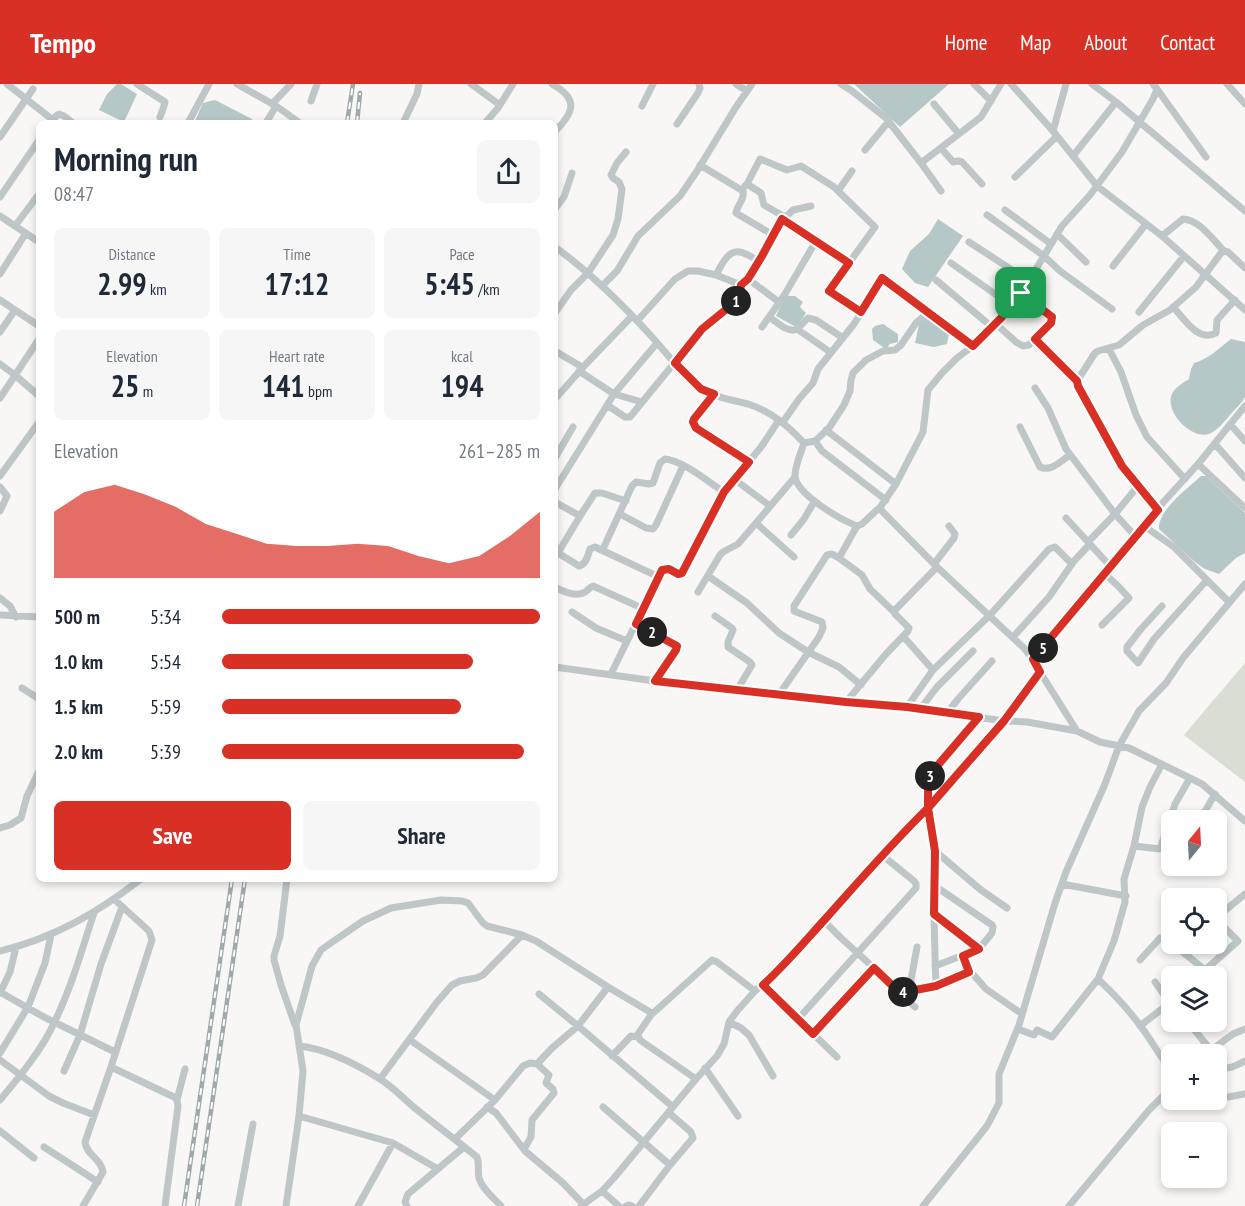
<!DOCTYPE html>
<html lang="en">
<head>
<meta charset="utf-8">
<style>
  :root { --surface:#fff; --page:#f6f6f7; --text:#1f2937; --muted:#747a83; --accent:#d93025 }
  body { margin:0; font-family:"PT Sans Narrow",sans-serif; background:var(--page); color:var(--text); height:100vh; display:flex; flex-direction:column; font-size:22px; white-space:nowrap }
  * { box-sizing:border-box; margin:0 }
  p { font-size:20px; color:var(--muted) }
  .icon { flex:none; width:33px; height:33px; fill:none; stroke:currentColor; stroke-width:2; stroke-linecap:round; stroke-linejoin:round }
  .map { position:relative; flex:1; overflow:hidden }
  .details { position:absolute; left:36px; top:36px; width:522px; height:762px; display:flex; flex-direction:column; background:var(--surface); border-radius:9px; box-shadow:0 3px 9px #0003 }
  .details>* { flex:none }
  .needle { width:39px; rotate:18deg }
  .tools { position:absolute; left:1161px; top:726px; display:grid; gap:12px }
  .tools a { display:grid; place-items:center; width:66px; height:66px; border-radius:9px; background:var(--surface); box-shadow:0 3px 9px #0003; font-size:30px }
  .pin { position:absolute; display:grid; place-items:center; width:51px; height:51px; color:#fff; margin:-26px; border-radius:12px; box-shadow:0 3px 9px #0006 }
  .km { position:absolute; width:30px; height:30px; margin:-15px; border-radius:50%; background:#222; color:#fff; font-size:16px; line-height:30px; text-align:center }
  .round { display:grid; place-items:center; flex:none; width:63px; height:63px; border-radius:9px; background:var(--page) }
  .summary { display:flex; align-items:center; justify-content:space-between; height:102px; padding:0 18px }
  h1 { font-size:33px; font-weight:600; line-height:45px }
  .metrics { display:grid; grid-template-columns:repeat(3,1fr); gap:9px; height:102px; padding:6px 18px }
  .metrics div { display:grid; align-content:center; border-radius:9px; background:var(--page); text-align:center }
  .metrics b { font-size:30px; font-weight:600 }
  .metrics small { font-size:16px; font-weight:400 }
  .metrics p { font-size:16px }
  .chart { height:168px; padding:12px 18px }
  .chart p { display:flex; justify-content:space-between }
  .chart svg { width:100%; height:108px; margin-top:6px; fill:var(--accent); opacity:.7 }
  .primary-button { display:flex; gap:12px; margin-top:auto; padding:12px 18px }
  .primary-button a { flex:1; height:69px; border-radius:9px; background:var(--accent); color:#fff; font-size:24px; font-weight:600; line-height:69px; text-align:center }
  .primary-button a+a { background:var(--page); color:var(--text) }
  ul { padding:0 18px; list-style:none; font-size:20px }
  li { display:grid; grid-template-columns:96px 72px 1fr; align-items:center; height:45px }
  li i { height:15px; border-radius:8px; background:var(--accent) }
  header { display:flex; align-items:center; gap:36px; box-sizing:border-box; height:84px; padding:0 30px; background:var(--accent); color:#fff }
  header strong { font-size:28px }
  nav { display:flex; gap:33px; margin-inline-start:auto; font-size:21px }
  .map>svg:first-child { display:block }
  .green { fill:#d9ddd4 }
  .water { fill:#b5c7c7 }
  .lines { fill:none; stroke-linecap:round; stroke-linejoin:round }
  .minor { stroke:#bfc6c8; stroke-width:7 }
  .rail-casing { stroke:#9ea9ac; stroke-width:4.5 }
  .rail { stroke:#fff; stroke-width:2; stroke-dasharray:7; stroke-linecap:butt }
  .route-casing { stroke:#fff; stroke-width:12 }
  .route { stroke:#d93025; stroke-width:8 }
</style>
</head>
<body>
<header>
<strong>Tempo</strong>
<nav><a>Home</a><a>Map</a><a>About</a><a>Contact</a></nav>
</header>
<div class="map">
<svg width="1245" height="1122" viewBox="0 0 1245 1122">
  <rect width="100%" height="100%" fill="#f8f7f5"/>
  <path class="green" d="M1245,579V698L1184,651Z"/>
  <path class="water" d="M117,0H121L137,10L124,38L99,26L107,10Z
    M854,0H949L900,43Z
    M215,16L252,35L254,39H194L203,19Z
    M938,135L963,152L928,203L915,199L902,185L910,167L929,150Z
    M785,212H795L803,218L800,223L806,229L796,243L776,232Z
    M931,232L942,240L949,250L947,260L934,263L915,259L920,236Z
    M883,240L898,250V258L890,260L886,265L873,256L872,245L875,242Z
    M1231,255L1245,258C1245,267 1245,307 1245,313C1242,319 1234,326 1230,331C1224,338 1218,346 1209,350C1191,356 1164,327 1172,310C1175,303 1183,299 1189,295L1191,285L1194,279C1209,275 1219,264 1231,255Z
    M1201,392H1206L1245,429V469L1236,474L1219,490L1205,485L1195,478L1159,445C1158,426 1187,405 1201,392Z"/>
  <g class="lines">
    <path class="minor" d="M7,0L53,36
      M137,0L165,18L164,22L160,33
      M237,0L276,22L300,39
      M471,0L500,21
      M552,0C559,4 568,10 570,17C574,27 562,41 555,47
      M736,0L747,7
      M841,0L852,7L886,34L921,79L981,33L1001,0
      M974,0L991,17
      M1011,0L1053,47L1097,102L1162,152L1245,226
      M1092,0L1116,18L1245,127
      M1227,0L1245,20
      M1157,5L1206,73
      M311,17L317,0
      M272,20L291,0
      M934,20L959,50
      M642,22L653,0
      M51,39L56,32L59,30L64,32L73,39
      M188,39L209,0
      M266,39L276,22
      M403,39L417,10L419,0
      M485,39L498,24L513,0
      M677,40L698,9L700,4L699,0
      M1053,47L1066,0
      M0,53L33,5
      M941,64L953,78L958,77L962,78L982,100
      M865,66L889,37
      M1073,72L1116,18
      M921,79L941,107
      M700,81L743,107C745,116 737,121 736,129L773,151
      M1015,93L1057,52
      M745,102L747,100L761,109L764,121L783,132H787L793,126L811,122
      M838,107L852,87
      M0,113L39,56
      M555,125L564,113L572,89
      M1005,126L1051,160
      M987,131L1044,172L1060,187L1112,225
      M0,132L15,142L39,110
      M15,142L39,158
      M1057,150L1086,178
      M1162,152L1183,135C1200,136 1213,156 1224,167
      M969,158L1029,197
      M555,163C591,189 623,221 653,254C668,271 682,290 700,304C714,313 732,316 748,320C771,327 788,342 804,359C801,369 795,381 795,392C796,410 841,436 857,442L862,440L878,425H880L937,483L1024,564L1033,575L1040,588L1004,637L928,725L882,771L775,890L755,907L737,927L729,938L724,960L717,972L696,995L614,1094L602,1107L581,1122
      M849,179L829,207L861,228
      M951,179L1012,222
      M1113,182L1146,140
      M0,190L26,149
      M716,191C721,182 728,165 740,168C746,169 753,174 759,177
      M748,195L779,218
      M936,196L992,243
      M602,202L617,187L638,152L680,112L697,87L736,23L752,0
      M0,216L39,242
      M1173,223C1184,234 1198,259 1216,249L1217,236L1235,216
      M1139,228L1184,172
      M555,229L571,206L588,189L613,151L618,135L622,105L619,98L613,94L611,91L617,79L626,68
      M769,233C776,237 788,250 797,245C801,242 804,237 808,234L816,236L843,254
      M637,237L675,195L688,187H698L716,191L741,201C757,187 772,154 782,135L849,179L875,143L834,103L801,82L787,86L760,75L747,100
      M996,240L1016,258L1023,262L1029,261L1051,239L1052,233L1049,229L1021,209
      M762,243L785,210L816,157
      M797,245L830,268
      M0,248L15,226
      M1035,255L1077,297
      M1109,265L1121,288L1136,331L1147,353L1185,395
      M555,267L582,283
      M0,280L15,291L39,312
      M579,287L614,310L642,318
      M1035,304L1048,324L1066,365L1115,430L1135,452
      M714,310L694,335L693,341L696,344L749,378
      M0,314L39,255
      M555,315L586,280L632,232
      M607,321L625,333H630L702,245L734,219L739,212L741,201
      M783,338L799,315L813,299L818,285L854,240L882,194L973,262
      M1230,340L1245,357
      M1020,343L1040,383C1051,388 1061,377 1070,371
      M826,346L896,400
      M815,357L822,367L886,416
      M804,359L815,357L829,344L844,321L850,307L851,296L853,289L866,276L883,267L895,266L901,261L916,239L929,228
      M1215,360L1245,394
      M555,374L573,343
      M1198,380L1245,424
      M0,392L39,338
      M734,395L770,422
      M0,403L7,412L0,427
      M555,405L614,310L657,259
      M555,418L580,432L558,469
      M879,425L896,400L923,348L928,306L942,289L957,274L978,258L1001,234L1021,210L1062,142L1090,111L1122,68L1153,15L1157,5L1153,0
      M1158,426L1122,382L1078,302L1077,297L1095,269L1098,267L1119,261L1143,241L1170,226L1196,203L1221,169L1224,167L1228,168L1245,184
      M620,430L646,444L653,445L656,441L683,382
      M580,432L595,409H602L626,417
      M1066,434L1111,483
      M1144,442L1174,463L1229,518
      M791,451L804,435L814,418
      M1088,458L1115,430L1138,402
      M603,465L632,402L636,398L649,400L653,399L660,379L665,375C684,377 708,398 724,408
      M555,467L579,482C586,481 588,471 590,465L595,463L659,493
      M794,473L756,439L795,393
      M839,474L862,491L870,505L894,528
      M934,480L954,454L955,450L949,442
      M708,492L747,519L779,549L808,568L839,583L861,601
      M555,503C563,507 576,514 585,508C588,506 590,503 593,502L644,525
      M698,508L720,471L723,468L738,460L756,439
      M0,514L10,522L16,533
      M1162,522L1141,545L1127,563V567L1138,579L1154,555L1207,496
      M572,528L596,544L627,557
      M0,531L39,533
      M715,532L732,544L733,546L728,558V563L750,578L752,581L737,606
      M636,540L677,562L676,565L655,597
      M1102,541L1129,514L1118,502L1105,490
      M903,552L933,586
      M1013,553L1049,513L1074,477L1090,460
      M1033,575L1148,435L1199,379L1245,322
      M555,583L655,597L846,618L907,623L1004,637L1027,638L1077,647L1100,658L1129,664L1202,700L1245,737
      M1040,588L1077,647
      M611,590L662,486L666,484L678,490L682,489L724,408L761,363L779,336
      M22,604L39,615
      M780,609L819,553L823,544L822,538L794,527V522L827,471L832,470L839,474L857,442
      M846,618L886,570L908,547L909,544L895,530V526L937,483
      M907,623L933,586L990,531L1049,465L1055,463L1072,480
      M921,624L937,603L973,567
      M948,628L958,615L992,577
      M1162,680L1150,703L1142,723L1134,762L1124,795L1125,818L1114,857L1098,895C1113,909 1127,924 1139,940C1151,955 1159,972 1172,987
      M1200,736L1215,710
      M0,744L10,741L21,734L27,712L39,687
      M1134,762L1160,765L1175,720L1190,694
      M935,767L981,806L1007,824
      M287,795L280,852L274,872V876L281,901L295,941
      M1062,800L1126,812
      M935,802L992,841L993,843L992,849L979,865
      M1188,810L1193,814
      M934,830L979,865L935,882
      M1216,834L1245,810
      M1173,860L1205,886
      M0,867C54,854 97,829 141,795
      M963,872L969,888
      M1140,876L1160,854H1166L1172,858
      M874,884L915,923
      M1201,892L1205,886L1238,857L1216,835
      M763,901L837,973
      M936,901C935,873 934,846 934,818C934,801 937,783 935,766C933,741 921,713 932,688L979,633
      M909,907L917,863
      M0,908L42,932L115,968
      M0,909L10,888L16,863
      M900,909L936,901L969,888L972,889L986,905L1022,930
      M539,910L578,942L673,1023
      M798,935L916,804V800L914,797L882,771
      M729,938L741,944L749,951L773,992
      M1188,938L1214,970
      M1140,942L1167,921V915L1155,898
      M1018,945L1034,951L1037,946L1052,953L1098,895
      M813,950L874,884L841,854L824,837
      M410,956L495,1016
      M299,962C328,965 356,980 380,995C393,1003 404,1015 416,1025C436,1041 457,1057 477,1073C480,1081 477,1086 479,1094C482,1105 494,1114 501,1122
      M0,969L28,923L45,879L51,851
      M1206,970L1233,950L1245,945
      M612,972L631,952L638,953
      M1216,974C1227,989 1230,984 1245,977
      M0,976L49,1012L63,1019L94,1031
      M111,983L174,1013L177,1016L178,1022L165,1122
      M705,984L738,1032
      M64,987L80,951L101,880L122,823
      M380,995L437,918L452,901L460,897L476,894L483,891L522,851
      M696,995L640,956L638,950L651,931L712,876L717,878L755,907
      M1216,1015L1245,1010
      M0,1016C20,992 42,966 55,937C72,902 82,865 94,829
      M177,1016L185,985
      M1210,1016H1212
      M487,1023L496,1029L525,1067
      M603,1023L670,1081
      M299,1032L393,1059L358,1122
      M0,1047L34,1074
      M455,1055L495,1016L523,982L530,979L537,980
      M393,1059L438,1085
      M44,1063L98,1098
      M602,1107L619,1122
      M583,1120L563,1099L525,1067L524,1065L531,1053L532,1036L554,1009L553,1005L546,999L549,991L537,980L552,964L578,942L608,903
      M83,1122L103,1088C101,1074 86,1071 85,1058L111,983L152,856L149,847L115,816
      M238,1122L253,1040
      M286,1122L299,1032L303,987L296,941L312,882L321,866L328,861L363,837L391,824L441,816L462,817L468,819L483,839L487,842L522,851L536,857L608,903L650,928L651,931
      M407,1122L405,1118L408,1110L464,1063
      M626,1122L629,1121L632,1122
      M639,1122L670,1081L693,1054L691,1048L669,1029
      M923,1122L987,1042L999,1019V990L1019,941L1055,819L1066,788L1105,700L1119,662L1139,627L1166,599L1183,574L1245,500
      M1069,1122L1149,1026L1172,1003"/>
    <defs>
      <path id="rail" d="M347,39L353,0
        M357,39L360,9
        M184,1122L232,795
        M197,1122L245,795"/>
    </defs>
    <use href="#rail" class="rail-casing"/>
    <use href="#rail" class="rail"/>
  </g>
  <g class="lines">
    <defs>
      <path id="route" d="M1021,209L1001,234L973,262L882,194L861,228L829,207L849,179L782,135L762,172L748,195L741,201L739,212L734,219L702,245L675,279L701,305L714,310L694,335L693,338L696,344L749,378L724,408L682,489L678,490L669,485L662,486L636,540L677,562L676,566L655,597L846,618L907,623L979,633L932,688C927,700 928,712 928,724C892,759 860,796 827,833C806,856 786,880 763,901L813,950L874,884L900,909L936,902L969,888L963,872L979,865L934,830L935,767L928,724L1004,637L1040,588L1033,575L1158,426L1122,382L1078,302L1077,297L1035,255L1051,239L1052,233L1021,209"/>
    </defs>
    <use href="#route" class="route-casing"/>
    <use href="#route" class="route"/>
  </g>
</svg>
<div class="tools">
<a><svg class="needle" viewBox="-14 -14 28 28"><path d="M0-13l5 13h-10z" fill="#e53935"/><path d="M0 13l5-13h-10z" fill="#747a83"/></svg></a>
<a><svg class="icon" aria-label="locate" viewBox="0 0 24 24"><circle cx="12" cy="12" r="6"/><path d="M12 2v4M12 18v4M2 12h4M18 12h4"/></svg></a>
<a><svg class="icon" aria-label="layers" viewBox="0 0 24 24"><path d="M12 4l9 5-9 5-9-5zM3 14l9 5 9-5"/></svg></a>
<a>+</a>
<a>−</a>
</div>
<div class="pin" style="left:1021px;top:209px;background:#1e9e55"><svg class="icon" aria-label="arrive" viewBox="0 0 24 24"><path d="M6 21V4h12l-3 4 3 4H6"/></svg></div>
<b class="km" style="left:736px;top:217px">1</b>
<b class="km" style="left:652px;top:548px">2</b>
<b class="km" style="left:930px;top:692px">3</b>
<b class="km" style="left:903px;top:908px">4</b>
<b class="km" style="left:1043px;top:564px">5</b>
<section class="details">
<div class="summary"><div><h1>Morning run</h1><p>08:47</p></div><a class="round"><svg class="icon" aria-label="share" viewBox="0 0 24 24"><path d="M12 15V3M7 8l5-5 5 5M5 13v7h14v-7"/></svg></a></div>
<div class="metrics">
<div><p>Distance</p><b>2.99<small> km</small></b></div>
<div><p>Time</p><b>17:12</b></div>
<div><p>Pace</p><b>5:45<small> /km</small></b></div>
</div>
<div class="metrics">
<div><p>Elevation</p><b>25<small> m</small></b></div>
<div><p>Heart rate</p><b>141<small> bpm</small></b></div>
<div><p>kcal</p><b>194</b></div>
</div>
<div class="chart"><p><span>Elevation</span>261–285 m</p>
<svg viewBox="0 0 160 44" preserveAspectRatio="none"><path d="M0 44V17L10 9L20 6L30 10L40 15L50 22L60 26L70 30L80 31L90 31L100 30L110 31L120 35L130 38L140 35L150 27L160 17V44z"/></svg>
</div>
<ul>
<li><b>500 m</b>5:34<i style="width:100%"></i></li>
<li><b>1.0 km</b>5:54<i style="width:79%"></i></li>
<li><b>1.5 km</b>5:59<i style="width:75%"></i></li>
<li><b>2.0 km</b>5:39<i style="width:95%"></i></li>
</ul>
<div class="primary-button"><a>Save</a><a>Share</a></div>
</section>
</div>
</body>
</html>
